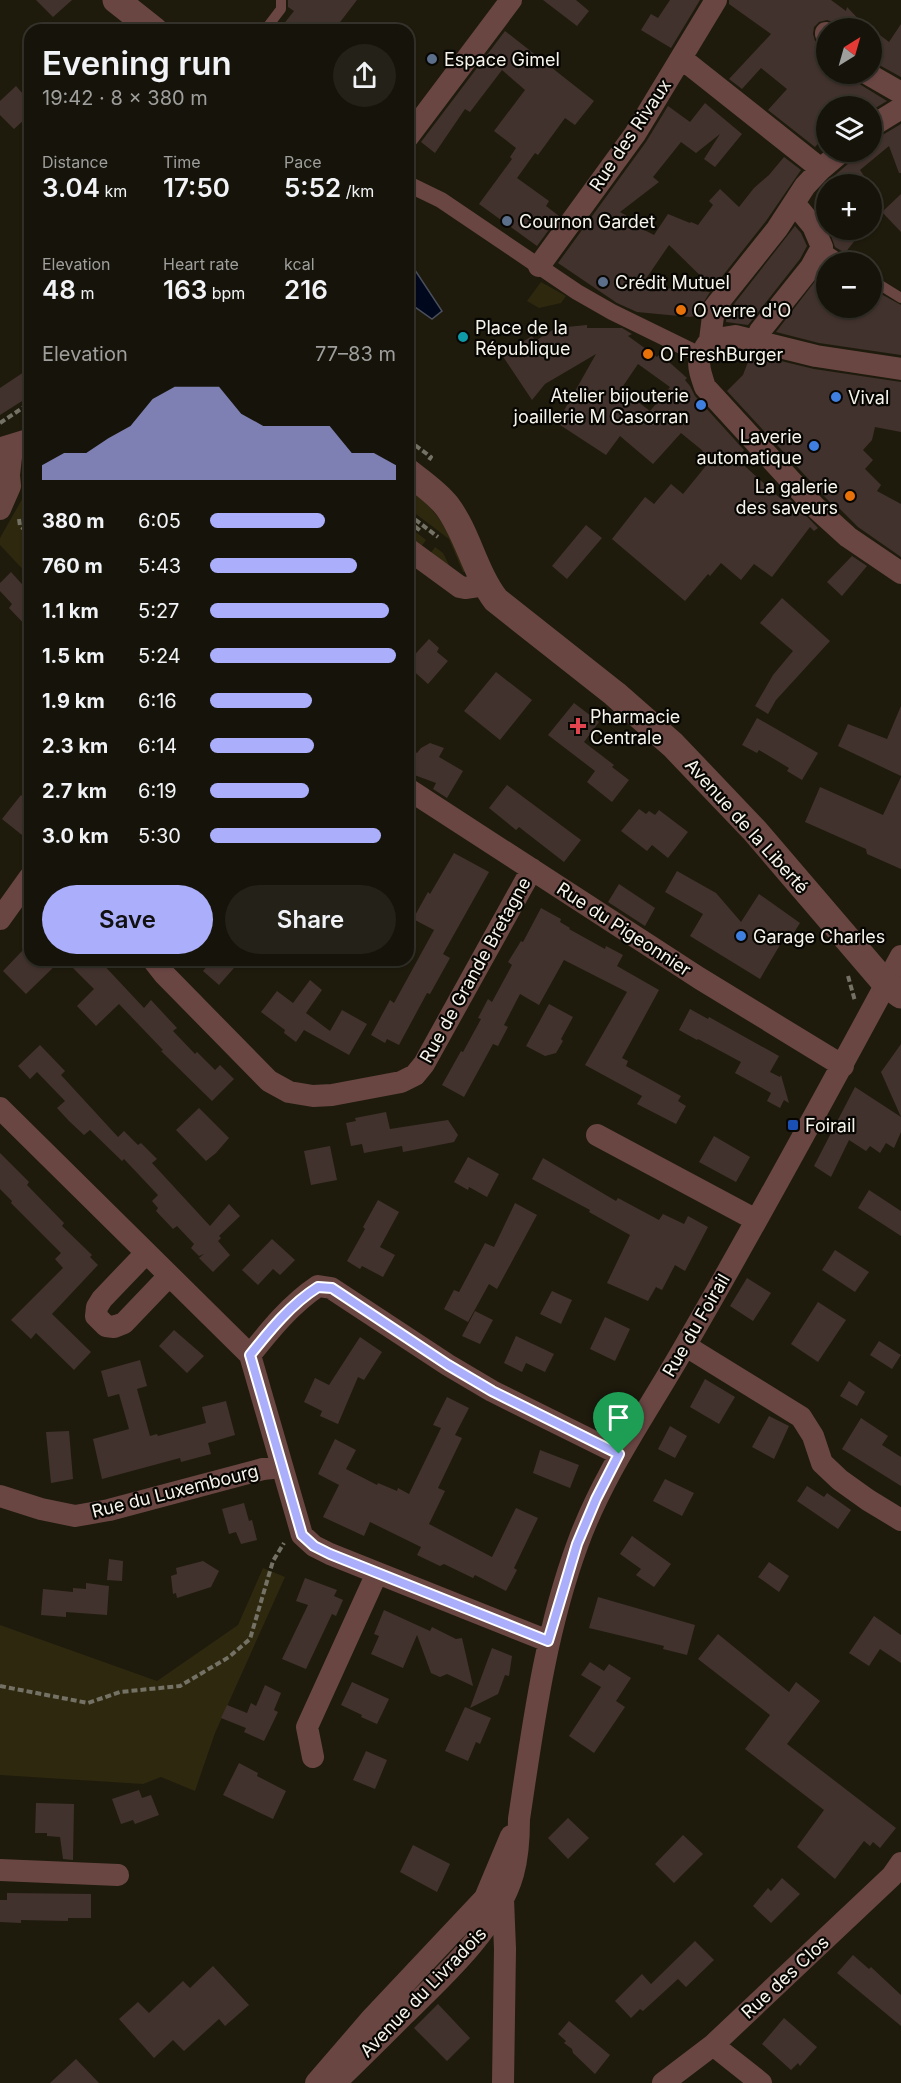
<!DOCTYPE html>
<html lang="en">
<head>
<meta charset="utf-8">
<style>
  :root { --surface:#16140a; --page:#232118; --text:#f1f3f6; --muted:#9e9e9c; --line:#35332b; --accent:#abaffb }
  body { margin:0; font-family:Inter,sans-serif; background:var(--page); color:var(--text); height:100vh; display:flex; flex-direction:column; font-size:22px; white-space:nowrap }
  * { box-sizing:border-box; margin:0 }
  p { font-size:20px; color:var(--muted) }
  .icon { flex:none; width:33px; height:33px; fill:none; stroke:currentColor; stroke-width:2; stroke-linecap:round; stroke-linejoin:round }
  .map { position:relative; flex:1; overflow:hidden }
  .sheet { position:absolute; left:24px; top:24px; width:390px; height:942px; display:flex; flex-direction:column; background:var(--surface); border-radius:18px; box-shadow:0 2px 4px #0004,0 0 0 2px var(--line) }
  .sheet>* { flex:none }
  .needle { width:39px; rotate:37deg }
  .controls { position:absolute; left:816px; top:18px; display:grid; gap:12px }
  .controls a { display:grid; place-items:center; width:66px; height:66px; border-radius:50%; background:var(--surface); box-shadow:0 2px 4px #0004,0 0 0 2px var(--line); font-size:30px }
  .pin { position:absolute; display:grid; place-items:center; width:51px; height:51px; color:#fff; margin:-62px -26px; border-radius:50% 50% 50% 0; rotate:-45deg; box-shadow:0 0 6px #0007 }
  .pin .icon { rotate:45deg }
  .round { display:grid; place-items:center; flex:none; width:63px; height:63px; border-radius:32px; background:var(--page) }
  .headline { display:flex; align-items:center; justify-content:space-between; height:102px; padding:0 18px }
  h1 { font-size:33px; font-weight:600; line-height:45px }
  .figures { display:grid; grid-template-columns:repeat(3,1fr); gap:9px; height:102px; padding:6px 18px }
  .figures div { display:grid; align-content:center }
  .figures b { font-size:26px; font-weight:600 }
  .figures small { font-size:16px; font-weight:400 }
  .figures p { font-size:16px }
  .chart { height:168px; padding:12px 18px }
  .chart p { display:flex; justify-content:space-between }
  .chart svg { width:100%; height:108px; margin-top:6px; fill:var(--accent); opacity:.7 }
  .primary-button { display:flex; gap:12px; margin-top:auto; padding:12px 18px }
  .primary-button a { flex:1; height:69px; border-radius:36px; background:var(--accent); color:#111; font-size:24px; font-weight:600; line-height:69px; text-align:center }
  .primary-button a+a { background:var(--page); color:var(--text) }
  ul { padding:0 18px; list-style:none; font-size:20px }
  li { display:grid; grid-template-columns:96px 72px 1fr; align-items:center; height:45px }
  li i { height:15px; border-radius:8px; background:var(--accent) }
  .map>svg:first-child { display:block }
  .green { fill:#2e280f }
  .water { fill:#00081e; stroke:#4a4f5c; stroke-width:1.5 }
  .building { fill:#42322d; fill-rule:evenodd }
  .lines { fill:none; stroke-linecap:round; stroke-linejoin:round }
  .path { stroke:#747165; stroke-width:4; stroke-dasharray:6 3; stroke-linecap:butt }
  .service { stroke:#6a4643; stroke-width:10 }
  .pedestrian { stroke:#6a4643; stroke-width:16 }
  .minor { stroke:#6a4643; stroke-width:22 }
  .tertiary { stroke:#6a4643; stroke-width:27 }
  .route-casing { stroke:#fff; stroke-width:12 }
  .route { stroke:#abaffb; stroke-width:8 }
  .service-dot { fill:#5c6f8a; stroke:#070602; stroke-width:2 }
  .food-dot { fill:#e8710a; stroke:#070602; stroke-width:2 }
  .culture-dot { fill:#0f9aa8; stroke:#070602; stroke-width:2 }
  .shop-dot { fill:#3f7fe0; stroke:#070602; stroke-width:2 }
  .health-dot { fill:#e0444e; stroke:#070602; stroke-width:2 }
  .transit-dot { fill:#1a4fb4; stroke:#070602; stroke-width:2 }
  .labels { text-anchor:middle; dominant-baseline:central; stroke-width:4.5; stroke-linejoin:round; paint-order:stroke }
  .poi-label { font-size:18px; fill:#f7f4eb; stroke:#070602; text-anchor:start }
  .street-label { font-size:18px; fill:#f7f4eb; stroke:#070602 }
</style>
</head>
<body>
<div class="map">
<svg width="901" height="2083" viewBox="0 0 901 2083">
  <rect width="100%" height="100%" fill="#1e1b0d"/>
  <path class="green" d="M541,282L566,296L561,303L539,308L527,301Z
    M413,492C443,515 451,538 465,572H463L449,539L408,508V500Z
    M25,494L30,502V577L0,545V538Z
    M408,526L426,540L421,547L430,554L435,547L443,553L451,569L408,540Z
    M263,1568L285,1577L215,1733L195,1791L161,1777L143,1784L0,1775V1625L157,1681L238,1625Z"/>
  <path class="water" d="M408,264L413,267L442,311L432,319L408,302Z"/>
  <path class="building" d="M36,0H72L53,17Z
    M288,0H357L334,30H279L294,11L288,7Z
    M543,0H576L589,11L577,26Z
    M670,0H700L671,48L641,30L651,14L658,18Z
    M729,0H831L846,11L847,7L867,28H838L833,22L827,20L819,22L814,27L813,34L815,41L820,46L826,47V74H855L856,80L861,85L887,101L872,110V106H826V135L815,147L768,110L787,89L761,68L742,89L729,79L771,34L729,4Z
    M901,24V77L872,61V29L889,42Z
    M505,31L594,101L575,125L565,118L538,155L535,153L517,178L549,201L546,206L559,216L537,246L479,204L512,159L510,157L516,148L494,131L525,90L502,70L470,112L465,109L435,153L421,142Z
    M16,86L30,102V109L22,117L25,119L14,129L0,115V101Z
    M705,103L742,134L715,167L704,159L720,134L696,153L681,142L653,177L659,182L620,212L627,216L625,220L654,235L668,214L690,223L691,222L698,225L713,205L709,201L720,189L739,207L754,188L769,175L784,157L801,170L766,221L713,288L669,245L641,286L710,292L695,316L690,317L637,312L617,303L558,263L646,142L668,106L690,122Z
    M901,124V173H899L889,146L860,170L864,176L851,184H825L850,162L859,152H872V139L879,137Z
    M901,194V232L882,212Z
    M795,226L801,233L807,246L800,259L748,325L726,322L727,313Z
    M829,230H863L845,253L835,247Z
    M826,267V308H872V289L901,305V355L819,343L776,332Z
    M587,325V328H622L632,334L628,336L657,357L660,354L687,378L685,380L690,386L695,396L744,450L737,459L781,499L785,494L818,528L814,531L810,527L772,577L754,564L741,580L721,563L710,576L708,574L685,601L612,539L645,497L654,504L671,484L683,494L705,467L697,459L703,451L681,433L653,464L620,436L606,455L557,423L596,354L545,384L532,400L502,355L532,336L535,341L556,328ZM638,364L670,387L650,411L621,389Z
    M751,354L814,369L901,382V432L875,427L872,440L863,450L873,460L865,469L881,485L877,491L901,504V557L858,527L837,506L836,508L825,497L727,391L743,375Z
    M30,368V396L0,415V388Z
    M586,525L602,538L567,579L552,566Z
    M852,556L867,566L842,596L827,582Z
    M11,572L30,593V630L9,608L12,604L0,591V583Z
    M782,598L830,641L776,700L768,714L755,706L773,675L793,651L760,623Z
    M429,639L439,648L437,652L448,661L428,684L408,666V662Z
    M496,672L532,700L500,740L464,711Z
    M574,703L599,722L584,742L614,765L612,767L629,780L612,802L587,782L595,771L548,735Z
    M901,706V776L838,746L848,724L887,739Z
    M757,718L818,753L802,780L787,771L789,768L759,750L757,753L742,745Z
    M430,743L444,748L439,757L463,771L447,798L433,789L436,783L409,773L408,770V746L417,753L421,748Z
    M901,777V869L867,854L866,849L805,822L820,787L883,815Z
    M507,785L581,840L564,862L519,827L516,830L489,808Z
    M21,795L30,802V825L22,835L2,819Z
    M639,809L646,814L649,811L655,815L659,810L688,832L668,858L652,845L647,851L621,831Z
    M454,853L489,872L443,954L450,958L430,994L427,993L399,1045L387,1039L385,1043L371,1035L390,1000L394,1003L434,930L413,919L428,892L430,894Z
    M677,871L716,893L741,922L759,894L800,923L788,942L784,938L760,979L690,936L703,914L665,892Z
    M619,884L655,908L645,926L608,902Z
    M541,908L561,919L560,922L570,928L569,929L605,949L606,946L623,955L617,966L659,990L622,1058L628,1061L626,1066L681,1096L678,1101L686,1106L676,1124L637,1104L642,1096L585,1065L627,992L564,960L539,1005L520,994L504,1025L508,1027L498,1046L493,1044L464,1097L442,1085L461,1051L463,1052L481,1019L478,1018L488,999L492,1002L512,965L508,962L521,941L523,942Z
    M23,950L30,957V960H61L26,994L3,971Z
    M65,960H99L144,1008L151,1000L177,1028L173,1031L195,1054L197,1052L215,1070L220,1065L234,1079L212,1101L161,1051L163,1050L119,1004L96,1026L77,1006L94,989Z
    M212,960H241L219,985L203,971Z
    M310,980L322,990L306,1013L330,1031L342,1010L367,1024L349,1055L304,1030L296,1042L284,1033L285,1030L261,1012L277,991L293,1003Z
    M549,1004L573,1017L561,1039L563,1041L556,1053L545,1056L526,1046Z
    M690,1009L708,1019L709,1017L779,1056L770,1072L780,1077L781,1075L789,1103L784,1100L780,1108L767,1101L771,1093L735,1073L741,1062L698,1039L697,1040L679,1030Z
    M901,1044V1132L894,1148L886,1143L880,1153L870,1146L866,1151L849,1140L831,1177L814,1166L855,1087L901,1117L881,1072Z
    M40,1045L65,1071L61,1075L118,1137L124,1131L138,1145L141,1143L157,1159L152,1163L210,1226L229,1204L240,1216L219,1236L221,1238L218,1241L230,1255L213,1272L199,1258L204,1254L199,1256L191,1248L194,1244L177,1226L173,1229L156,1211L158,1208L152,1201L158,1195L124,1159L122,1161L90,1130L84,1135L69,1121L57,1108L65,1101L37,1072L30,1079L18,1066Z
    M199,1108L229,1138L216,1153L206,1161L176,1130Z
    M386,1112L390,1129L448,1120L458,1135L454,1142L403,1152L402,1146L364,1153L362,1144L351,1146L346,1123L356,1121L355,1118Z
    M714,1136L750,1157L736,1182L699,1162Z
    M330,1146L337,1180L311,1185L304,1151Z
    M0,1153L29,1182L27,1185L64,1223L62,1226L92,1255L90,1257L98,1265L52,1314L91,1352L74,1370L36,1333L31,1339L11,1320L63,1268L55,1259L61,1253L11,1203L12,1201L0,1189Z
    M468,1157L499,1174L487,1197L469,1187L468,1190L454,1182Z
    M543,1158L616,1201L618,1198L659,1220L663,1214L684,1224L688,1216L708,1227L685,1271L675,1265L662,1290L656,1287L648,1301L607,1283L630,1235L589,1212L590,1210L532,1179Z
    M869,1190L901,1211V1236L858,1208Z
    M378,1200L399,1212L380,1247L395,1255L383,1277L362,1266L360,1269L347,1261L365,1229L363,1227Z
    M515,1203L537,1215L497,1289L489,1284L468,1322L444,1309L454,1290L459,1292L485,1243L494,1247Z
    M272,1239L295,1260L280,1275L273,1269L258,1285L242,1270Z
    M835,1250L869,1272L855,1292L822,1270Z
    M747,1278L771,1293L753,1321L730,1306Z
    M552,1291L572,1300L561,1324L540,1314Z
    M818,1302L846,1320L818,1362L791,1344Z
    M475,1311L493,1320L480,1344L462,1336Z
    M605,1317L630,1329L615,1361L590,1349Z
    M174,1330L204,1356L187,1373L159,1346Z
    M516,1336L554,1354L545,1372L526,1363L522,1372L504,1363Z
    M360,1337L382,1352L364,1380L358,1377L338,1424L320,1416L322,1411L304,1402L315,1378L329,1385Z
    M879,1341L901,1355L892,1369L870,1355Z
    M140,1360L147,1386L137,1389L150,1436L157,1434L158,1436L206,1423L202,1407L226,1401L235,1435L208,1443L211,1454L181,1462L180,1458L102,1479L93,1439L129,1429L119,1394L108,1397L101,1371Z
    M705,1379L735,1397L719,1424L690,1407Z
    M849,1381L865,1392L857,1406L840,1396Z
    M447,1397L469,1408L455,1435L462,1438L438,1488L445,1491L429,1524L492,1557L516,1508L538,1518L514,1568L517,1570L506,1591L475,1575L473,1578L444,1564L440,1566L417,1555L421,1547L370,1522L364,1536L323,1517L339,1485L318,1474L335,1439L356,1450L346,1469L377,1485L378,1483L397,1491L398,1488L409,1494L441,1428L433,1425Z
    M769,1416L789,1426L774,1459L752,1447Z
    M861,1418L888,1436L882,1445L901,1457V1486L842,1449Z
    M670,1426L687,1436L675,1458L658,1449Z
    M69,1431L73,1479L51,1483L46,1432Z
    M540,1450L579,1465L570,1488L533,1473Z
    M665,1479L694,1493L682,1516L653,1501Z
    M807,1486L824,1497L827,1493L851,1510L838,1529L797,1501Z
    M244,1503L249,1521L252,1520L257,1540L241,1544L236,1532L229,1534L222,1509Z
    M632,1536L671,1564L654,1587L636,1575L641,1569L620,1554Z
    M109,1559L123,1561L122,1581L107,1580Z
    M203,1561L219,1571L211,1587L177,1598L176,1593L173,1594L171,1576L177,1574L176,1568Z
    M769,1562L789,1576L779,1592L758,1577Z
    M305,1578L337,1590L334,1596L343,1600L336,1616L332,1614L306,1669L282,1659L308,1605L296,1601Z
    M86,1583L109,1586L107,1615L66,1612V1617L41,1615L43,1589L73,1592V1588L86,1589Z
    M598,1597L695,1625L687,1655L663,1649L664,1646L589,1628Z
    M384,1610L430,1631L432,1627L456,1639L462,1638L473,1686L447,1674L440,1677L431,1673L417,1635L403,1668L371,1654L379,1636L374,1634Z
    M874,1616L901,1635V1663L880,1649L869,1666L849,1653Z
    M718,1634L789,1692L796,1682L820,1701L787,1744L896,1828L880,1848L873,1842L870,1846L864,1841L835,1879L797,1847L824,1810L745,1749L770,1715L698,1659Z
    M492,1648L512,1656L509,1676L505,1675L498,1694L470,1708Z
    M590,1662L604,1671L609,1664L631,1678L616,1701L625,1707L594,1753L569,1736L601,1687L581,1675Z
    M352,1682L389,1699L377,1724L361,1717L362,1715L341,1705Z
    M265,1685L281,1693L274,1710L278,1712L264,1741L244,1732L246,1728L221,1718L227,1705L247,1713L251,1703L256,1706Z
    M465,1707L491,1718L480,1744L476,1742L468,1761L445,1751Z
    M366,1751L387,1760L375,1789L353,1780Z
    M239,1763L258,1773L257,1776L286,1791L273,1819L223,1795Z
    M139,1790L142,1798L151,1795L159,1815L135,1824L133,1820L121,1824L112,1799Z
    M36,1803L74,1804L73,1860L63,1859L60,1837L47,1836V1833H35Z
    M568,1818L589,1838L568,1859L548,1838Z
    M683,1835L703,1854L674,1883L655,1864Z
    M413,1845L450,1864L437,1892L400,1872Z
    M782,1878L800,1894L771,1923L753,1906L768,1888L771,1891Z
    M7,1893L91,1894V1918H68V1921L21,1920V1923L0,1922V1900H7Z
    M695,1941L714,1960L686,1987L678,1979L643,2011L640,2009L631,2018L615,2001L642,1974L651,1984Z
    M853,1955L869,1969L871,1967L901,1995V2026L837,1973Z
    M213,1966L249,2005L225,2026L219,2019L184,2051L173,2040L154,2058L119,2019L138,2002L149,2013L183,1981L190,1988Z
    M438,2004L470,2038L447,2061L414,2028Z
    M784,2018L817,2047L800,2066L798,2063L791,2070L762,2044Z
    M569,2021L610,2055L595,2074L573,2053L572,2049L564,2043L566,2041L558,2034Z
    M76,2059L99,2083H50Z"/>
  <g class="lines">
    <path class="path" d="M0,423L30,403
      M408,440L431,457L429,460
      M408,514L438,537
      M19,519L20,526L30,534
      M408,521L422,532
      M848,976L855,1001
      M0,1686L88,1703L120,1692L180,1686L229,1657L250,1639L273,1561L284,1543"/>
    <path class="service" d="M265,30L281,9V0
      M822,247L844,262
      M872,280L901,298"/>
    <path class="pedestrian" d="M408,184L441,200L577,292L612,312L700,355"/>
    <path class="minor" d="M826,33V34
      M681,58L821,169
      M868,74L901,93
      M872,126L901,108
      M408,137L511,0
      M539,266L635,134L716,0
      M710,340L714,308L777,229L805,186L821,169L841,152
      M756,341L760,331L811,267L822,247L813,226L794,203
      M901,369L816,356L735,336L710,340C696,360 697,364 705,387L815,507L848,537L901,573
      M0,509L10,486L9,475L12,448
      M408,549L460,587L465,588L485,585
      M408,789L699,978L843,1066
      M0,919L30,877
      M153,960L164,974L269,1081L289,1092L313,1096L332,1095L401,1082L415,1075L424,1064L532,869
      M0,1108L250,1355L302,1535L314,1546L330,1554L548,1641
      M597,1135L756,1220
      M146,1253L102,1299L97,1307L96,1316L106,1326L114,1327L124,1323L169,1276
      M686,1346L801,1417L813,1436L822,1463L840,1480L868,1500L901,1520
      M250,1355C270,1330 291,1304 318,1286L331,1288L448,1365L492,1391L619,1454
      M0,1496L41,1509L75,1516L109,1510L263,1469L281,1467
      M313,1757L307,1727L377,1573
      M0,1870L118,1875
      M486,1912L485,1898L511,1836
      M713,2045L761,2083
      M316,2083L372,2018L485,1898
      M335,2083C358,2061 381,2038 404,2015C443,1977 498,1927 513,1874C518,1856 519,1838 519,1819C533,1726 545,1632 578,1543C604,1472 648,1411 685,1346C760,1217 831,1086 901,956
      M503,2083L505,1949L503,1899
      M663,2083L713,2045L892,1876L901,1863"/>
    <path class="tertiary" d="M116,0L154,30
      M0,451L30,442
      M408,472C421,482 437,493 447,506C468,534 474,571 496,600L615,694L673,745L755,831L886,984L901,995"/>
  </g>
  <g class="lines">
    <defs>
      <path id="route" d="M318,1287L332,1288L448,1365L492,1391L619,1454L596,1499L577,1544L548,1641L330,1554L314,1546L302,1535L250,1355C270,1330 291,1304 318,1287Z"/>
    </defs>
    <use href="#route" class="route-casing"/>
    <use href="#route" class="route"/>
  </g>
  <g class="service-dot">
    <circle cx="432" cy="59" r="6"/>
    <circle cx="507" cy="221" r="6"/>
    <circle cx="603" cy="282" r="6"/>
  </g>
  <g class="food-dot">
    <circle cx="681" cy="310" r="6"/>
    <circle cx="648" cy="354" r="6"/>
    <circle cx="850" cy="496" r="6"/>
  </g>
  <circle class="culture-dot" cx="463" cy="337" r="6"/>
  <g class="shop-dot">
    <circle cx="836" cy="397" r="6"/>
    <circle cx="701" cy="405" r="6"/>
    <circle cx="814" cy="446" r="6"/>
    <circle cx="741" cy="936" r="6"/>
  </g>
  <path class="health-dot" d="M575 717h6v6h6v6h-6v6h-6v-6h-6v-6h6z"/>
  <rect class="transit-dot" x="787" y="1119" width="12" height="12" rx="3"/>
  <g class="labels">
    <g class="poi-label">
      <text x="444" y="59">Espace Gimel</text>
      <text x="519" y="221">Cournon Gardet</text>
      <text x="615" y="282">Crédit Mutuel</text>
      <text x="693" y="310">O verre d'O</text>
      <text x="475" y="327">Place de la<tspan x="475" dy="21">République</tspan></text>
      <text x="660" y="354">O FreshBurger</text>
      <text x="689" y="395" text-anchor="end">Atelier bijouterie<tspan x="689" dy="21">joaillerie M Casorran</tspan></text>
      <text x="848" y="397">Vival</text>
      <text x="802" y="436" text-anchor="end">Laverie<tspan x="802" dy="21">automatique</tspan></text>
      <text x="838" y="486" text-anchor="end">La galerie<tspan x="838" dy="21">des saveurs</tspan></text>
      <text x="590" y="716">Pharmacie<tspan x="590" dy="21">Centrale</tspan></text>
      <text x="753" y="936">Garage Charles</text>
      <text x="805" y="1125">Foirail</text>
    </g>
    <g class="street-label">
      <text transform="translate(630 135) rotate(-56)">Rue des Rivaux</text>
      <text transform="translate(747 826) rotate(48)">Avenue de la Liberté</text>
      <text transform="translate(624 929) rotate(33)">Rue du Pigeonnier</text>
      <text transform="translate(475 970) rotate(-61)">Rue de Grande Bretagne</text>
      <text transform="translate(696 1325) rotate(-60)">Rue du Foirail</text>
      <text transform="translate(175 1491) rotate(-14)">Rue du Luxembourg</text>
      <text transform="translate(785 1977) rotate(-43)">Rue des Clos</text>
      <text transform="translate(423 1992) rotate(-46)">Avenue du Livradois</text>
    </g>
  </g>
</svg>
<div class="controls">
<a><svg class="needle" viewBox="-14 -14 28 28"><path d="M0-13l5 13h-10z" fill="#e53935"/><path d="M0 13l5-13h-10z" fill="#9e9e9c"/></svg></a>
<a><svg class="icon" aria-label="layers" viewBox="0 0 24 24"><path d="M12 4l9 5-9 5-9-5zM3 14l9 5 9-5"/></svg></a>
<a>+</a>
<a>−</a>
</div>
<div class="pin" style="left:619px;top:1454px;background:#1e9e55"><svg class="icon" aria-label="arrive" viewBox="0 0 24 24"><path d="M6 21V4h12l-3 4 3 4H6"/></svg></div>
<section class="sheet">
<div class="headline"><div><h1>Evening run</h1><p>19:42 · 8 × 380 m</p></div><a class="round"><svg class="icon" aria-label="share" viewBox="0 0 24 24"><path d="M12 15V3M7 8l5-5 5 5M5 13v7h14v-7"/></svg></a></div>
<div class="figures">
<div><p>Distance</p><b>3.04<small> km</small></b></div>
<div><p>Time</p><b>17:50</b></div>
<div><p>Pace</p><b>5:52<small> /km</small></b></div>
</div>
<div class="figures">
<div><p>Elevation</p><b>48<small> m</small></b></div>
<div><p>Heart rate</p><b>163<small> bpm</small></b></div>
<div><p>kcal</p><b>216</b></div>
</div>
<div class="chart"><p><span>Elevation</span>77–83 m</p>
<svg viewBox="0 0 160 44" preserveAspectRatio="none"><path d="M0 44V38L10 33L20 33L30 27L40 22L50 11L60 6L70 6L80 6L90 17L100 22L110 22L120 22L130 22L140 33L150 33L160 38V44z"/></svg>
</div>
<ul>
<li><b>380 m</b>6:05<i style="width:62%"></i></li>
<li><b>760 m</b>5:43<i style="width:79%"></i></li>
<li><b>1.1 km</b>5:27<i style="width:96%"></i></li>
<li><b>1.5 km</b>5:24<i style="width:100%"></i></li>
<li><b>1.9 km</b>6:16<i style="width:55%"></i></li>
<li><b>2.3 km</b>6:14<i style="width:56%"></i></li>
<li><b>2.7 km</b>6:19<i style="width:53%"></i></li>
<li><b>3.0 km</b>5:30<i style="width:92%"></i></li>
</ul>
<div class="primary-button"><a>Save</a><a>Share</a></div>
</section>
</div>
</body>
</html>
